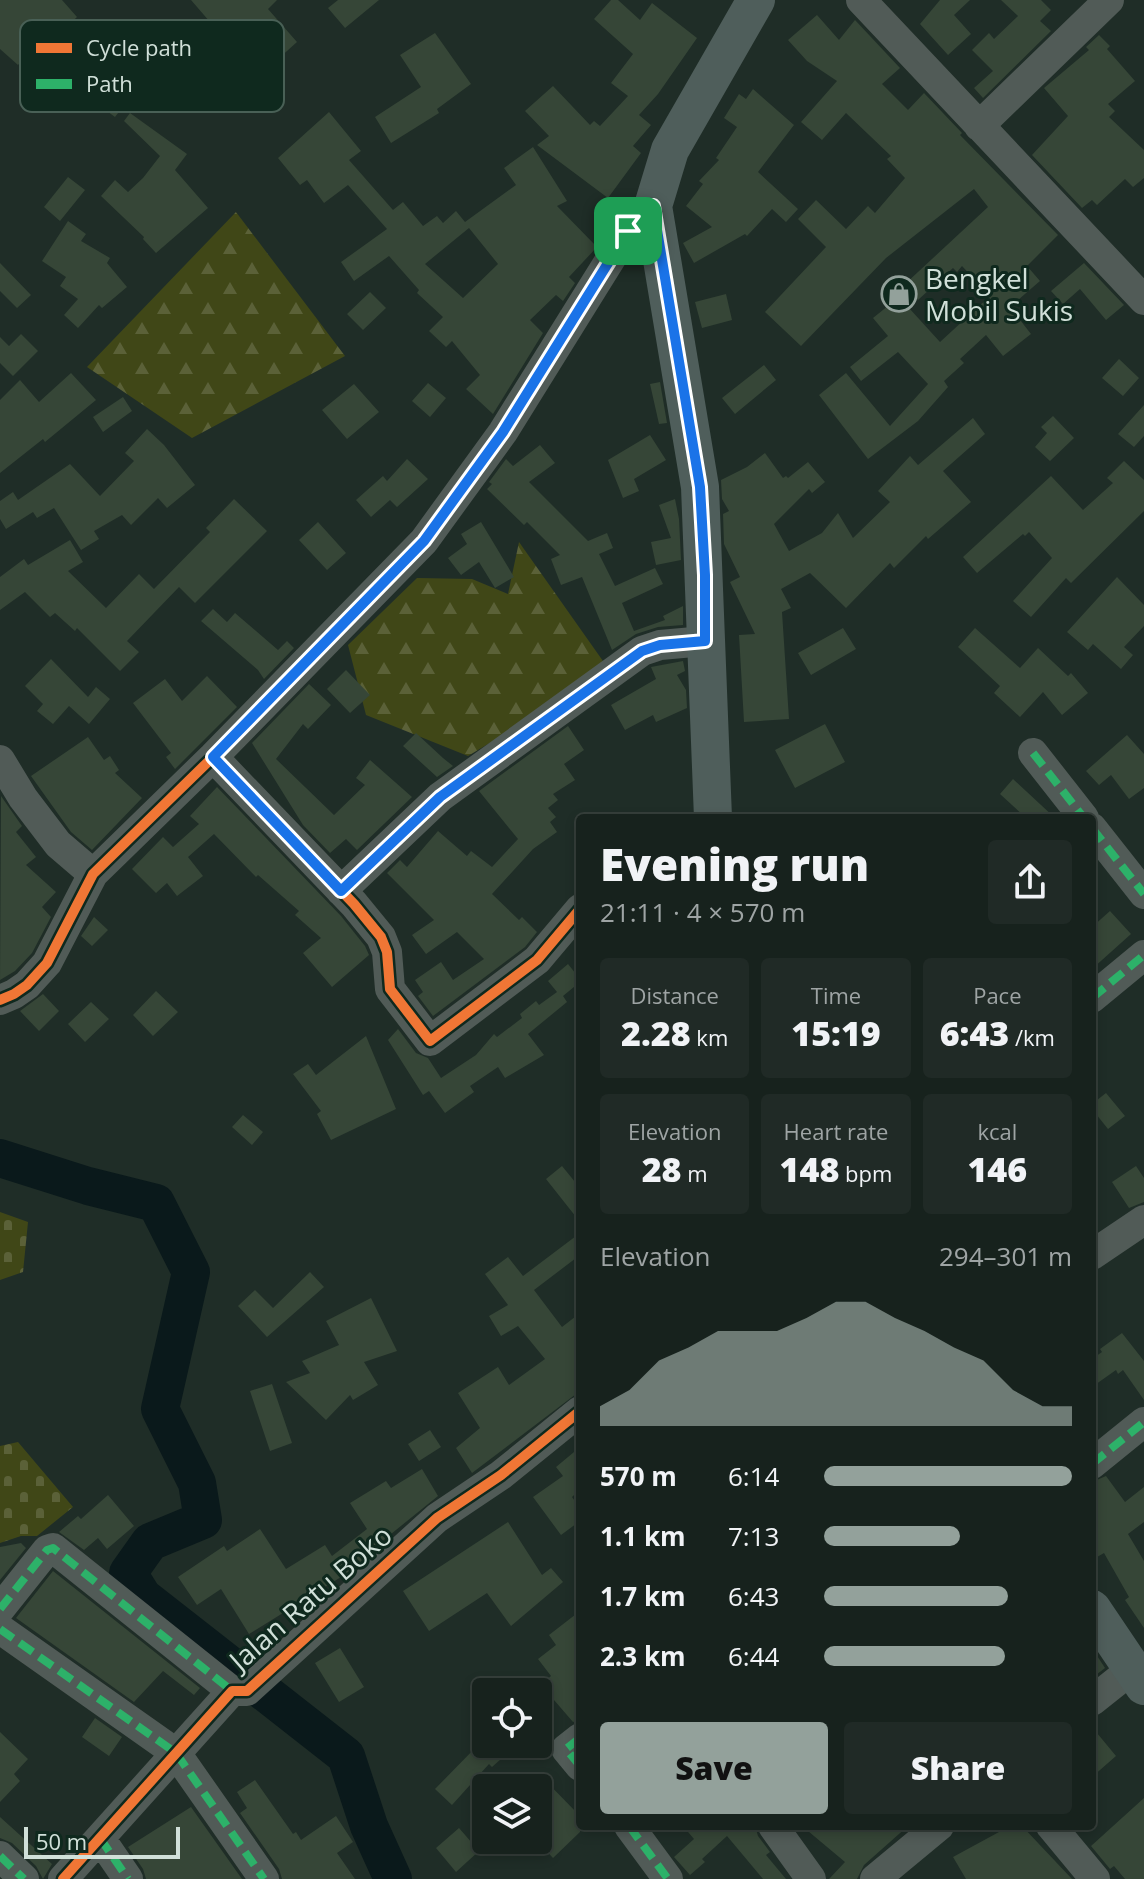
<!DOCTYPE html>
<html lang="en">
<head>
<meta charset="utf-8">
<style>
  :root { --surface:#17221d; --page:#202a26; --text:#f1f3f6; --muted:#9ea4a4; --line:#363f3b; --accent:#93a19b }
  body { margin:0; font-family:"Open Sans",sans-serif; background:var(--page); color:var(--text); height:100vh; display:flex; flex-direction:column; font-size:30px; white-space:nowrap }
  * { box-sizing:border-box; margin:0 }
  p { font-size:26px; color:var(--muted) }
  .icon { flex:none; width:44px; height:44px; fill:none; stroke:currentColor; stroke-width:2; stroke-linecap:round; stroke-linejoin:round }
  .map { position:relative; flex:1; overflow:hidden }
  .panel { position:absolute; left:576px; top:814px; width:520px; height:1016px; display:flex; flex-direction:column; background:var(--surface); border-radius:8px; box-shadow:0 4px 12px #0003,0 0 0 2px var(--line) }
  .panel>* { flex:none }
  .fabs { position:absolute; left:472px; top:1678px; display:grid; gap:16px }
  .fabs a { display:grid; place-items:center; width:80px; height:80px; border-radius:8px; background:var(--surface); box-shadow:0 4px 12px #0003,0 0 0 2px var(--line); font-size:40px }
  .scale { position:absolute; left:24px; bottom:20px; width:156px; box-sizing:border-box; padding-left:8px; border:4px solid #d1e0d9; border-top:0; font-size:22px; line-height:28px; white-space:nowrap; color:#d1e0d9; -webkit-text-stroke:6px #0f291e; paint-order:stroke }
  .pin { position:absolute; display:grid; place-items:center; width:68px; height:68px; color:#fff; margin:-34px; border-radius:16px; box-shadow:0 4px 12px #0006 }
  .round { display:grid; place-items:center; flex:none; width:84px; height:84px; border-radius:8px; background:var(--page) }
  .overview { display:flex; align-items:center; justify-content:space-between; height:136px; padding:0 24px }
  h1 { font-size:44px; font-weight:800; line-height:60px }
  .figures { display:grid; grid-template-columns:repeat(3,1fr); gap:12px; height:136px; padding:8px 24px }
  .figures div { display:grid; align-content:center; border-radius:8px; background:var(--page); text-align:center }
  .figures b { font-size:34px; font-weight:800 }
  .figures small { font-size:22px; font-weight:400 }
  .figures p { font-size:22px }
  .chart { height:224px; padding:16px 24px }
  .chart p { display:flex; justify-content:space-between }
  .chart svg { width:100%; height:144px; margin-top:8px; fill:var(--accent); opacity:.7 }
  .cta { display:flex; gap:16px; margin-top:auto; padding:16px 24px }
  .cta a { flex:1; height:92px; border-radius:8px; background:var(--accent); color:#111; font-size:32px; font-weight:800; line-height:92px; text-align:center }
  .cta a+a { background:var(--page); color:var(--text) }
  ul { padding:0 24px; list-style:none; font-size:26px }
  li { display:grid; grid-template-columns:128px 96px 1fr; align-items:center; height:60px }
  li i { height:20px; border-radius:10px; background:var(--accent) }
  .map>svg:first-child { display:block }
  .forest { fill:url(#forest-firs) }
  .cemetery { fill:url(#cemetery-stones) }
  .lines { fill:none; stroke-linecap:round; stroke-linejoin:round }
  .river { stroke:#0a191b; stroke-width:38 }
  .building { fill:#364637; fill-rule:evenodd }
  .minor { stroke:#515b57; stroke-width:30 }
  .major { stroke:#4f5e5b; stroke-width:38 }
  .quiet { stroke:#2db169; stroke-width:8; stroke-dasharray:16 8; stroke-linecap:butt }
  .cycleway-casing { stroke:#0f291e; stroke-width:15 }
  .cycleway { stroke:#f07635; stroke-width:10 }
  .route-casing { stroke:#fff; stroke-width:16 }
  .route { stroke:#1a73e8; stroke-width:10 }
  .labels { text-anchor:middle; dominant-baseline:central; stroke-width:6; stroke-linejoin:round; paint-order:stroke }
  .poi-label { font-size:28px; fill:#d1e0d9; stroke:#0f291e; text-anchor:start }
  .street-label { font-size:28px; fill:#d1e0d9; stroke:#0f291e }
  .key { fill:#0f291e; stroke:#496056; stroke-width:2 }
  .key-label { font-size:22px; fill:#d1e0d9 }
</style>
</head>
<body>
<div class="map">
<svg width="1144" height="1879" viewBox="0 0 1144 1879">
  <defs>
    <pattern id="forest-firs" width="22" height="20" patternUnits="userSpaceOnUse" patternTransform="scale(2)"><rect width="22" height="20" fill="#404717"/><path d="M5 1l3.5 6h-7zM16 11l3.5 6h-7z" fill="#5b6138"/></pattern>
    <pattern id="cemetery-stones" width="16" height="16" patternUnits="userSpaceOnUse" patternTransform="scale(2)"><rect width="16" height="16" fill="#404717"/><path d="M2 7V4a2 2 0 0 1 4 0v3zM10 15v-3a2 2 0 0 1 4 0v3z" fill="#5b6138"/></pattern>
  </defs>
  <rect width="100%" height="100%" fill="#1f2d27"/>
  <path class="forest" d="M236,212L345,356L192,438L87,367Z
    M519,542L610,671L468,756L366,715L348,645L417,578L472,579L508,594Z"/>
  <path class="cemetery" d="M0,1212L28,1222L23,1272L0,1280Z
    M18,1442L73,1507L37,1536H21L0,1543V1446Z"/>
  <g class="lines">
    <path class="river" d="M0,1158L88,1186L156,1203L191,1272L160,1409L197,1483L203,1520L150,1542L128,1573L143,1597L346,1756L369,1826L393,1879"/>
  </g>
  <path class="building" d="M0,0H62L77,17L57,36L52,32L39,42L18,65L0,49Z
    M191,0H277L268,9L297,42L277,60L271,52L247,73L220,42L215,47L200,32L210,22Z
    M338,0H379L345,28L328,8Z
    M611,0H618L640,20L652,3L697,38L658,94L639,115L651,125L633,146L641,153L608,198L537,145L549,136L525,111L553,86L590,125L594,121L600,126L628,96L611,83L633,54L594,19Z
    M940,0H970L954,15L971,34L948,55L920,24Z
    M1001,0H1041L1051,10L1040,21L1051,31L983,98L974,88L993,71L972,50L989,33L994,39L1018,16Z
    M817,15L839,40L855,20L900,68L882,84L908,110L924,93L962,133L960,135L1058,235L1027,266L1040,281L1010,307L1031,334L1003,356L986,335L960,359L964,363L944,381L948,387L918,421L868,459L819,395L846,373L890,426L928,384L898,352L861,381L850,367L888,336L873,318L899,297L940,342L990,296L962,266L957,272L953,268L918,300L904,285L988,207L974,189L886,258L801,346L765,312L826,247L798,219L816,200L846,229L868,206L875,213L905,178L887,159L891,156L846,113L822,140L801,122L837,81L807,61L788,40Z
    M435,33L471,84L437,109L439,113L391,143L375,117L421,87L400,55Z
    M1099,35L1110,46L1107,49L1135,81L1108,104L1115,111L1109,117L1144,150V178L1133,187L1125,179L1097,205L1092,200L1082,208L1032,155L1068,116L1044,88L1089,50L1086,47Z
    M118,69L145,83L137,99L131,96L115,117L96,103Z
    M753,89L794,125L758,172L798,209L786,222L772,209L747,236L745,234L694,263L683,243L712,227L686,206L703,184L699,181L719,160L716,158L737,127L724,118L739,94L746,99Z
    M329,112L361,151L349,160L393,210L403,202L423,226L437,216L443,223L456,211L465,222L516,185L504,168L533,147L567,201L557,206L597,247L569,277L575,283L563,301L556,295L530,320L543,333L493,414L466,389L480,375L452,341L446,347L429,331L443,317L417,293L419,290L389,256L354,281L341,262L387,229L348,185L324,203L307,180L300,185L278,158ZM469,228L498,264L463,298L425,264Z
    M130,113L187,154L175,170L208,208L156,253L143,239L144,237L101,196L115,180L128,192L143,178L160,156L124,121Z
    M68,177L85,190L60,221L44,207Z
    M68,221L86,234L81,241L110,258L107,263L127,287L102,308L99,305L78,328L64,315L78,299L60,286L66,277L42,261Z
    M0,263L31,295L17,308L0,291Z
    M1084,263L1124,305L1106,320L1080,289L1063,304L1051,291Z
    M370,292L386,308L363,330L347,314Z
    M726,294L732,320L702,328L695,302Z
    M21,334L38,351L13,376L0,363V337L9,346Z
    M1119,359L1139,378L1123,396L1102,378Z
    M764,365L776,380L735,414L722,398Z
    M71,373L96,400L45,442L43,439L0,473V400L20,380L39,402Z
    M660,382L667,423L659,424L650,384Z
    M428,383L446,398L430,417L412,401Z
    M354,384L379,412L347,439L322,410Z
    M123,397L132,411L103,432L93,417Z
    M1144,405V436L1134,447L1118,434Z
    M1053,416L1074,438L1050,461L1035,447L1047,433L1041,427Z
    M973,418L985,434L943,471L971,502L928,539L926,536L894,568L890,563L846,608L810,573L781,589L791,608L782,612L789,719L744,722L739,635L755,634L730,582L740,577L724,544L723,514L729,511L722,499L721,480L747,467L765,453L783,478L786,476L788,478L808,462L825,482L812,493L809,489L774,524L789,551L822,533L838,513L853,538L890,502L878,491L910,456L918,465Z
    M147,429L164,445L195,485L167,508L158,498L131,525L122,515L94,531L99,539L81,550L54,508L37,518L33,512L6,529L0,519V501L13,492L18,500L70,464L100,496L134,461L125,453Z
    M650,435L666,460L634,479L639,491L623,498L608,460Z
    M540,445L555,463L529,482L588,541L607,533L613,548L599,554L615,586L655,568L663,584L622,603L634,631L665,620L663,616L683,606V625L658,627L636,634L612,650L582,577L561,585L551,559L560,555L527,522L524,525L487,489L492,484L489,482L506,459L513,466Z
    M407,459L428,479L397,507L390,500L371,517L356,500L383,476L387,481Z
    M1124,461L1144,480V511L1071,583L1066,578L1031,617L1013,601L1052,558L1029,532L1025,536L1023,534L977,573L963,557L1051,476L1083,510L1113,483L1107,478Z
    M234,499L267,531L195,603L179,587L127,641L139,652L120,671L77,628L75,631L55,613L50,617L25,592L0,610V577L24,559L28,565L70,540L83,562L68,571L106,608L139,574L154,589L210,532L206,528Z
    M675,499L679,519L681,560L656,565L651,542L671,538L659,505Z
    M318,522L346,553L327,570L299,540Z
    M481,522L514,577L495,588L479,562L461,575L448,558L467,544L461,534Z
    M1117,577L1144,605V626L1124,647L1133,655L1121,669L1093,644L1088,650L1067,632Z
    M213,609L227,622L235,613L278,650L287,641L294,648L264,679L258,670L201,621Z
    M843,628L856,649L811,675L798,653Z
    M975,628L1020,668L1038,648L1068,676L1071,673L1088,693L1062,715L1043,692L1020,717L994,693L1000,686L958,647Z
    M51,659L88,697L96,687L110,699L89,724L69,706L53,724L37,711L43,704L25,686Z
    M683,661L685,671L677,675L686,690L687,708L656,722L653,715L625,730L611,705L656,679L651,667Z
    M346,670L370,695L350,713L327,689Z
    M207,676L237,707L175,769L166,757L171,753L133,703L165,679L182,701Z
    M309,684L331,705L308,729L303,724L276,759L334,815L365,785L356,778L370,760L412,797L357,850L346,839L330,853L303,825L252,743Z
    M825,724L845,762L795,788L775,750Z
    M568,726L584,750L564,764L575,780L553,794L558,800L548,808L556,817L550,822L557,832L533,849L492,894L519,920L522,917L537,932L525,947L433,1016L418,996L423,992L415,980L441,962L453,980L484,959L457,932L426,954L412,935L434,920L387,873L400,860L407,867L438,831L467,856L471,851L492,867L518,839L479,791Z
    M416,733L443,758L453,766L437,777L403,746Z
    M1127,735L1144,754V788L1129,799L1111,775L1099,785L1086,771Z
    M88,737L104,760L110,756L119,770L115,773L142,798L92,850L71,832L31,776Z
    M1013,779L1055,818H1026L1000,794Z
    M217,787L341,916L365,946L369,955L332,987L303,953L321,938L295,915L299,911L258,875L256,877L214,834L188,857L203,876L177,896L167,883L156,893L132,869L163,837L173,847L199,824L190,816Z
    M1,796L22,826L16,832L36,857L26,865L56,892L42,907L51,917L32,953L15,971L0,980Z
    M1110,911L1131,934L1092,969V927Z
    M94,917L108,930L92,946L81,936Z
    M568,964L580,979V982L563,996L567,1002L528,1034L544,1055L505,1078L498,1067L470,1086L474,1092L445,1113L429,1091L423,1095L388,1040L398,1029L416,1053L428,1058L441,1078L476,1055L494,1034L497,1037L522,1018L520,1014L536,1001L539,1005L557,992L548,981Z
    M156,991L178,1012L153,1036L133,1015Z
    M43,994L59,1011L39,1031L20,1011Z
    M91,1002L109,1019L85,1042L68,1024Z
    M366,1036L396,1109L331,1140L317,1114L321,1111L293,1074L308,1064L316,1075Z
    M1106,1093L1125,1116L1108,1129L1092,1109V1104Z
    M243,1115L263,1132L252,1145L232,1127Z
    M562,1166L580,1188V1222L546,1179Z
    M1136,1166L1144,1178V1202L1129,1208L1112,1182Z
    M580,1233V1255L534,1290L562,1327L580,1313V1391L472,1473L456,1448L480,1428L458,1393L498,1367L509,1385L545,1359L518,1326L501,1336L489,1316L508,1305L485,1274L508,1257L523,1276Z
    M310,1272L324,1287L267,1337L238,1306L255,1290L273,1308Z
    M371,1298L397,1351L364,1362L378,1385L353,1400L350,1395L326,1420L286,1382L310,1373L302,1361L339,1345L326,1321Z
    M1122,1333L1144,1361V1400L1123,1370L1118,1374L1116,1370L1092,1387V1359L1102,1352L1100,1349Z
    M272,1384L292,1443L270,1451L250,1391Z
    M430,1430L441,1447L419,1461L408,1444Z
    M580,1447V1496L577,1492L572,1497L580,1508V1521L561,1535L533,1497L563,1476L556,1467Z
    M422,1469L438,1496L370,1551L372,1553L354,1569L249,1634L221,1589L197,1605L178,1577L224,1546L227,1551L260,1529L286,1569L325,1545L332,1556L367,1529L350,1503L386,1481L391,1488Z
    M1106,1476L1125,1502L1144,1487V1522L1128,1534L1144,1561V1628L1125,1600L1129,1597L1104,1553L1092,1560V1482Z
    M108,1495L134,1526L107,1549L98,1538L84,1550L59,1532L78,1516L81,1519Z
    M508,1522L542,1575L551,1568L563,1582L511,1626L487,1593L429,1631L403,1591Z
    M21,1543L26,1548L0,1580V1547Z
    M53,1571L200,1688L194,1695L163,1671L134,1702L16,1618Z
    M580,1611V1720L573,1722L541,1685L551,1676L538,1659L556,1645L549,1635Z
    M340,1648L364,1687L339,1702L315,1663Z
    M1092,1648L1105,1668L1092,1678Z
    M95,1718L122,1737L109,1756L82,1737Z
    M1092,1727L1116,1756L1092,1777Z
    M0,1732L28,1759L14,1774L20,1781L0,1802Z
    M479,1744H518L492,1767L489,1764L452,1805L435,1789Z
    M538,1773L580,1816V1832L553,1858L537,1841L553,1826L538,1810Z
    M255,1780L293,1834L296,1832L301,1840L336,1816L353,1842L337,1853L355,1879H282L279,1869L240,1813L247,1808L237,1792Z
    M1144,1798V1879H1125L1114,1866L1110,1869L1091,1846Z
    M191,1807L242,1879H146L143,1869L128,1847Z
    M0,1817L52,1864L43,1879L36,1866L12,1843L0,1838Z
    M683,1826H755L758,1836L770,1852L766,1855L786,1879H763L727,1836L702,1859L705,1862L690,1875L674,1857L694,1839Z
    M802,1826H908L864,1865L857,1879H829L845,1862Z
    M995,1826H1022L1072,1879H966L953,1857L999,1832Z
    M459,1828L479,1851L456,1872L436,1848Z"/>
  <g class="lines">
    <path class="minor" d="M861,0L1144,300
      M979,126L1109,0
      M1033,753L1084,818
      M213,757L354,904L381,937L387,952L390,989L430,1041L537,960L580,909
      M0,760L23,798L58,844L93,874
      M1092,828L1144,894
      M341,891L440,797L642,651L660,645L705,641
      M1092,998L1144,955
      M0,1000L14,994L27,985L47,963L93,874L213,757L424,541L503,432L628,231L638,217L653,206
      M1092,1255L1144,1220
      M1092,1464L1144,1422
      M0,1609L47,1550L53,1548L232,1691
      M0,1629L176,1753L264,1879
      M1092,1701L1131,1670
      M580,1738L566,1749L580,1766
      M629,1826L668,1879
      M773,1826L811,1879
      M1051,1826L1095,1879
      M100,1838L128,1879
      M0,1856L24,1879
      M63,1879L232,1691H247L437,1518L501,1475L580,1411
      M875,1879L939,1826"/>
    <path class="major" d="M713,818L700,487L653,206L670,150L756,0
      M1092,1609L1144,1686"/>
    <path class="quiet" d="M1033,753L1084,818
      M1092,828L1144,894
      M341,891L440,797L642,651L660,645L705,641
      M1092,998L1144,955
      M1092,1464L1144,1422
      M0,1609L47,1550L53,1548L232,1691
      M0,1629L176,1753L264,1879
      M580,1738L566,1749L580,1766
      M629,1826L668,1879
      M100,1838L128,1879
      M0,1856L24,1879"/>
    <defs>
      <path id="cycleway" d="M213,757L354,904L381,937L387,952L390,989L430,1041L537,960L580,909
        M0,1000L14,994L27,985L47,963L93,874L213,757L424,541L503,432L628,231L638,217L653,206
        M63,1879L232,1691H247L437,1518L501,1475L580,1411"/>
    </defs>
    <use href="#cycleway" class="cycleway-casing"/>
    <use href="#cycleway" class="cycleway"/>
  </g>
  <g class="lines">
    <defs>
      <path id="route" d="M653,206L700,487L705,575V641L660,645L642,651L440,797L341,891L213,757L424,541L503,432L628,231L638,217Z"/>
    </defs>
    <use href="#route" class="route-casing"/>
    <use href="#route" class="route"/>
  </g>
  <defs>
    <symbol id="shop-ring" viewBox="-11 -11 22 22"><circle r="9.5" fill="#0f291e" stroke="#93a19b" stroke-width="1.5"/><path d="M-5-2.5h2.3a2.7 3.5 0 0 1 5.4 0H5L5.5 6h-11ZM-1.5-2.5h3a1.5 2.3 0 0 0-3 0Z" fill="#93a19b"/></symbol>
  </defs>
  <g fill-rule="evenodd">
    <use href="#shop-ring" x="879" y="274" width="40" height="40"/>
  </g>
  <g class="labels">
    <g class="poi-label">
      <text x="925" y="278">Bengkel<tspan x="925" dy="32">Mobil Sukis</tspan></text>
    </g>
    <g class="street-label">
      <text transform="translate(310 1597) rotate(-41)">Jalan Ratu Boko</text>
    </g>
  </g>
  <rect x="20" y="20" width="264" height="92" rx="12" class="key"/>
  <rect x="36" y="43" width="36" height="10" fill="#f07635"/>
  <rect x="36" y="79" width="36" height="10" fill="#2db169"/>
  <g class="key-label">
    <text x="86" y="56">Cycle path</text>
    <text x="86" y="92">Path</text>
  </g>
</svg>
<div class="fabs">
<a><svg class="icon" aria-label="locate" viewBox="0 0 24 24"><circle cx="12" cy="12" r="6"/><path d="M12 2v4M12 18v4M2 12h4M18 12h4"/></svg></a>
<a><svg class="icon" aria-label="layers" viewBox="0 0 24 24"><path d="M12 4l9 5-9 5-9-5zM3 14l9 5 9-5"/></svg></a>
</div>
<div class="scale">50 m</div>
<div class="pin" style="left:628px;top:231px;background:#1e9e55"><svg class="icon" aria-label="arrive" viewBox="0 0 24 24"><path d="M6 21V4h12l-3 4 3 4H6"/></svg></div>
<section class="panel">
<div class="overview"><div><h1>Evening run</h1><p>21:11 · 4 × 570 m</p></div><a class="round"><svg class="icon" aria-label="share" viewBox="0 0 24 24"><path d="M12 15V3M7 8l5-5 5 5M5 13v7h14v-7"/></svg></a></div>
<div class="figures">
<div><p>Distance</p><b>2.28<small> km</small></b></div>
<div><p>Time</p><b>15:19</b></div>
<div><p>Pace</p><b>6:43<small> /km</small></b></div>
</div>
<div class="figures">
<div><p>Elevation</p><b>28<small> m</small></b></div>
<div><p>Heart rate</p><b>148<small> bpm</small></b></div>
<div><p>kcal</p><b>146</b></div>
</div>
<div class="chart"><p><span>Elevation</span>294–301 m</p>
<svg viewBox="0 0 160 44" preserveAspectRatio="none"><path d="M0 44V38L10 33L20 24L30 20L40 15L50 15L60 15L70 11L80 6L90 6L100 11L110 15L120 20L130 24L140 33L150 38L160 38V44z"/></svg>
</div>
<ul>
<li><b>570 m</b>6:14<i style="width:100%"></i></li>
<li><b>1.1 km</b>7:13<i style="width:55%"></i></li>
<li><b>1.7 km</b>6:43<i style="width:74%"></i></li>
<li><b>2.3 km</b>6:44<i style="width:73%"></i></li>
</ul>
<div class="cta"><a>Save</a><a>Share</a></div>
</section>
</div>
</body>
</html>
